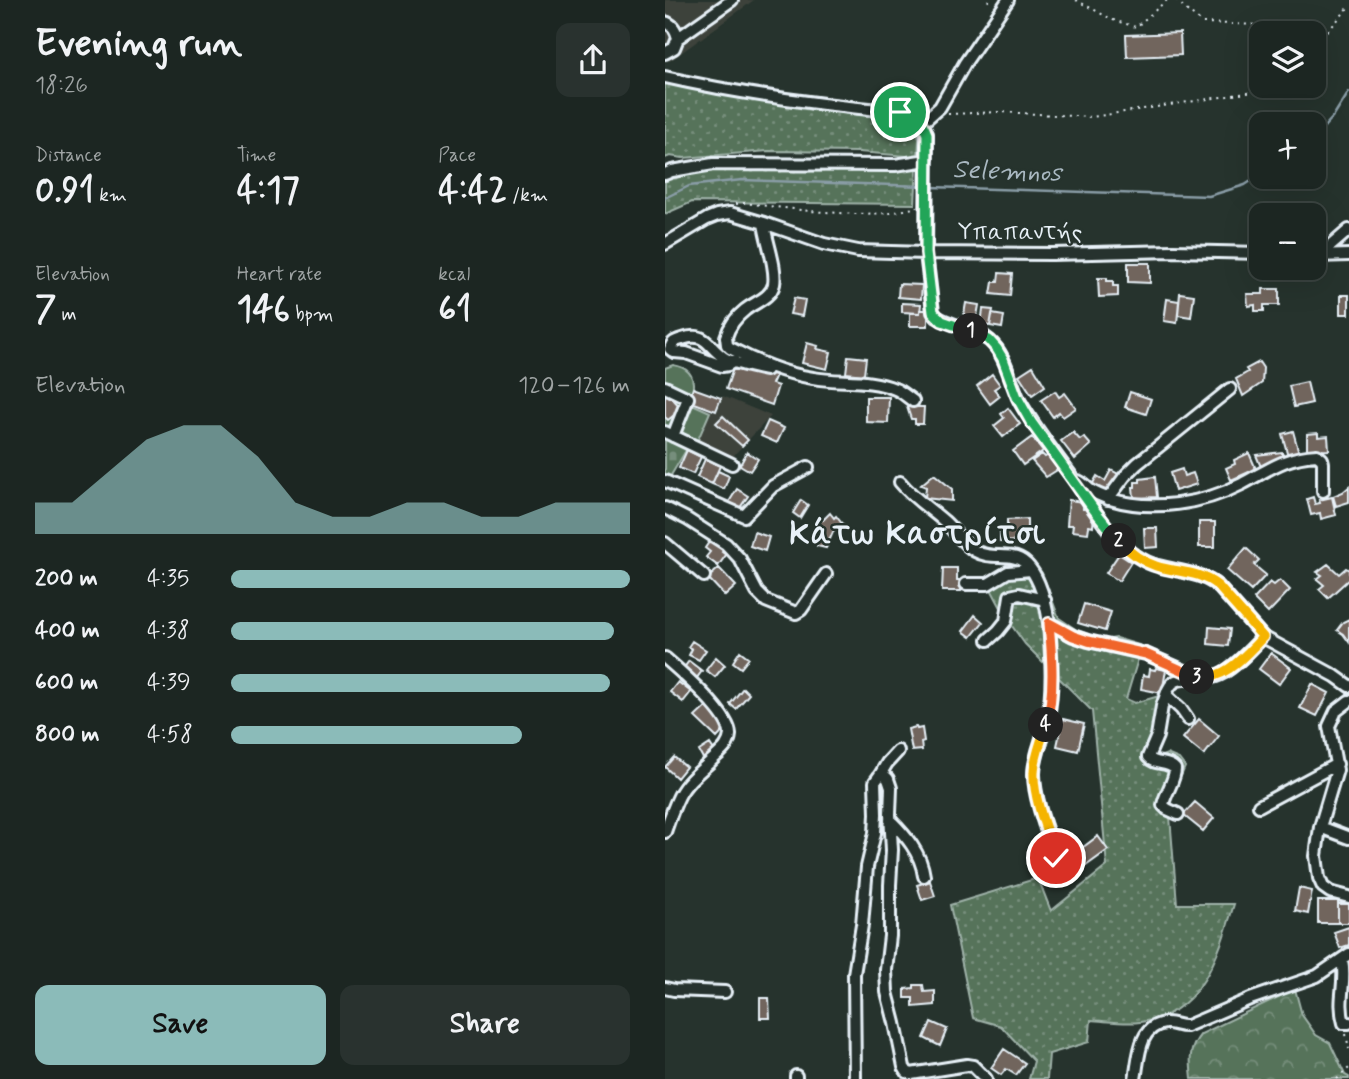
<!DOCTYPE html>
<html lang="en">
<head>
<meta charset="utf-8">
<style>
  :root { --surface:#1c2622; --page:#29322f; --text:#f1f3f6; --muted:#a0a5a5; --line:#3a4340; --accent:#8bbbb9 }
  body { margin:0; font-family:Mynerve,sans-serif; background:var(--page); color:var(--text); height:100vh; display:flex; flex-direction:column; font-size:26px; white-space:nowrap }
  * { box-sizing:border-box; margin:0 }
  p { font-size:23px; color:var(--muted) }
  .icon { flex:none; width:38px; height:38px; fill:none; stroke:currentColor; stroke-width:2; stroke-linecap:round; stroke-linejoin:round }
  .map { position:relative; flex:1; overflow:hidden }
  .drawer { display:flex; flex-direction:column; background:var(--surface); width:665px }
  .drawer>* { flex:none }
  .tools { position:absolute; left:584px; top:21px; display:grid; gap:14px }
  .tools a { display:grid; place-items:center; width:77px; height:77px; border-radius:14px; background:var(--surface); box-shadow:0 7px 28px #0002,0 0 0 2px var(--line); font-size:35px }
  .pin { position:absolute; display:grid; place-items:center; width:60px; height:60px; color:#fff; margin:-30px; border:4px solid #fff; border-radius:50%; box-shadow:0 2px 7px #0007 }
  .km { position:absolute; width:35px; height:35px; margin:-18px; border-radius:50%; background:#222; color:#fff; font-size:19px; line-height:35px; text-align:center }
  .round { display:grid; place-items:center; flex:none; width:74px; height:74px; border-radius:14px; background:var(--page) }
  .summary { display:flex; align-items:center; justify-content:space-between; height:119px; padding:0 35px }
  h1 { font-size:38px; font-weight:700; line-height:52px }
  .figures { display:grid; grid-template-columns:repeat(3,1fr); gap:10px; height:119px; padding:7px 35px }
  .figures div { display:grid; align-content:center }
  .figures b { font-size:35px; font-weight:700 }
  .figures small { font-size:19px; font-weight:400 }
  .figures p { font-size:19px }
  .chart { height:196px; padding:14px 35px }
  .chart p { display:flex; justify-content:space-between }
  .chart svg { width:100%; height:126px; margin-top:7px; fill:var(--accent); opacity:.7 }
  .action { display:flex; gap:14px; margin-top:auto; padding:14px 35px }
  .action a { flex:1; height:80px; border-radius:14px; background:var(--accent); color:#111; font-size:28px; font-weight:700; line-height:80px; text-align:center }
  .action a+a { background:var(--page); color:var(--text) }
  ul { padding:0 35px; list-style:none; font-size:23px }
  li { display:grid; grid-template-columns:112px 84px 1fr; align-items:center; height:52px }
  li i { height:18px; border-radius:9px; background:var(--accent) }
  main { display:flex; flex:1; min-height:0 }
  .map>svg:first-child { display:block }
  .built { fill:#3c423b }
  .grass { fill:url(#grass-dots); stroke:#9fb2a9; stroke-width:2 }
  .forest { fill:url(#forest-crowns); stroke:#9fb2a9; stroke-width:2 }
  .cemetery { fill:url(#cemetery-stones); stroke:#9fb2a9; stroke-width:2 }
  .green { fill:#56735a; stroke:#9fb2a9; stroke-width:2 }
  .lines { fill:none; stroke-linecap:round; stroke-linejoin:round }
  .stream { stroke:#8a9da7; stroke-width:2.5 }
  .building { fill:#71655d; stroke:#e8f1f8; stroke-width:2 }
  .minor-casing { stroke:#e8f1f8; stroke-width:16 }
  .path { stroke:#e8f1f8; stroke-width:2; stroke-dasharray:2 5; stroke-linecap:butt }
  .minor { stroke:#26332d; stroke-width:10 }
  .split-1-casing { stroke:#fff; stroke-width:14 }
  .split-2-casing { stroke:#fff; stroke-width:14 }
  .split-3-casing { stroke:#fff; stroke-width:14 }
  .split-4-casing { stroke:#fff; stroke-width:14 }
  .split-5-casing { stroke:#fff; stroke-width:14 }
  .split-1 { stroke:#22a559; stroke-width:9 }
  .split-2 { stroke:#22a559; stroke-width:9 }
  .split-3 { stroke:#f5b400; stroke-width:9 }
  .split-4 { stroke:#f0652b; stroke-width:9 }
  .split-5 { stroke:#f5b400; stroke-width:9 }
  .labels { text-anchor:middle; dominant-baseline:central; stroke-width:5; stroke-linejoin:round; paint-order:stroke }
  .street-label { font-size:24px; fill:#e8f1f8; stroke:#26332d }
  .water-label { font-size:26px; font-style:italic; fill:#aab9c2; stroke:#26332d }
  .district-label { font-size:32px; font-weight:bold; letter-spacing:2px; fill:#e8f1f8; stroke:#26332d }
</style>
</head>
<body>
<main>
<section class="drawer">
<div class="summary"><div><h1>Evening run</h1><p>18:26</p></div><a class="round"><svg class="icon" aria-label="share" viewBox="0 0 24 24"><path d="M12 15V3M7 8l5-5 5 5M5 13v7h14v-7"/></svg></a></div>
<div class="figures">
<div><p>Distance</p><b>0.91<small> km</small></b></div>
<div><p>Time</p><b>4:17</b></div>
<div><p>Pace</p><b>4:42<small> /km</small></b></div>
</div>
<div class="figures">
<div><p>Elevation</p><b>7<small> m</small></b></div>
<div><p>Heart rate</p><b>146<small> bpm</small></b></div>
<div><p>kcal</p><b>61</b></div>
</div>
<div class="chart"><p><span>Elevation</span>120–126 m</p>
<svg viewBox="0 0 160 44" preserveAspectRatio="none"><path d="M0 44V33L10 33L20 22L30 11L40 6L50 6L60 17L70 33L80 38L90 38L100 33L110 33L120 38L130 38L140 33L150 33L160 33V44z"/></svg>
</div>
<ul>
<li><b>200 m</b>4:35<i style="width:100%"></i></li>
<li><b>400 m</b>4:38<i style="width:96%"></i></li>
<li><b>600 m</b>4:39<i style="width:95%"></i></li>
<li><b>800 m</b>4:58<i style="width:73%"></i></li>
</ul>
<div class="action"><a>Save</a><a>Share</a></div>
</section>
<div class="map">
<svg width="684" height="1079" viewBox="0 0 684 1079">
  <defs>
    <pattern id="grass-dots" width="8" height="8" patternUnits="userSpaceOnUse" patternTransform="scale(1.75)"><rect width="8" height="8" fill="#56735a"/><path d="M2 2h.1M6 6h.1" fill="none" stroke="#768e7b" stroke-width="1.8" stroke-linecap="round"/></pattern>
    <pattern id="forest-crowns" width="20" height="18" patternUnits="userSpaceOnUse" patternTransform="scale(1.75)"><rect width="20" height="18" fill="#56735a"/><path d="M2 6a3 3 0 1 1 6 0M12 15a3 3 0 1 1 6 0" fill="none" stroke="#768e7b"/></pattern>
    <pattern id="cemetery-stones" width="16" height="16" patternUnits="userSpaceOnUse" patternTransform="scale(1.75)"><rect width="16" height="16" fill="#56735a"/><path d="M2 7V4a2 2 0 0 1 4 0v3zM10 15v-3a2 2 0 0 1 4 0v3z" fill="#768e7b"/></pattern>
  </defs>
  <rect width="100%" height="100%" fill="#26332d"/>
  <filter id="ink" filterUnits="userSpaceOnUse"><feTurbulence type="fractalNoise" baseFrequency=".0143" numOctaves="2"/><feDisplacementMap in="SourceGraphic" scale="14" xChannelSelector="R" yChannelSelector="G"/><feConvolveMatrix kernelMatrix="1 2 1 2 8 2 1 2 1" color-interpolation-filters="sRGB"/></filter>
  <g filter="url(#ink)">
    <path class="built" d="M0,0H89L5,61L0,59Z
      M58,396L106,416L70,454L67,460L11,432L23,402L51,412Z"/>
    <path class="grass" d="M0,82L146,110L238,119L250,125L254,139L253,157L194,152L103,151L18,158L5,156L0,158Z
      M252,165L250,204L27,202L0,214V181L28,173L82,167Z
      M367,560L377,573L394,618L412,630L439,640L451,638L477,646L461,699L470,703L508,692L505,703L499,718L491,753L494,757L502,754L514,759L520,767L504,804L512,904H569C554,954 536,1016 475,1022C459,1024 442,1021 426,1020L424,1042L384,1054L382,1079H364L369,1061L336,1026L308,1018L285,905L373,878L386,911L442,866L427,711L360,644L342,619L326,589V580L359,565Z"/>
    <path class="forest" d="M630,989L637,1015L651,1035L665,1043L680,1075L684,1077V1079H527C525,1060 523,1050 536,1034Z"/>
    <path class="cemetery" d="M0,435L23,447L5,477L0,475Z"/>
    <path class="green" d="M8,365C46,371 20,411 11,432L0,426V368Z
      M25,403L45,412L32,442L12,433Z"/>
    <g class="lines">
      <path class="stream" d="M649,138L669,116L684,92
        M266,187L544,196L580,185L597,174
        M0,198L24,186L77,180L260,186"/>
    </g>
    <path class="building" d="M515,33L516,55L462,57L461,35Z
      M463,263H485V283L463,282Z
      M334,273L347,274L345,296L326,294L328,282H333Z
      M433,278H442V281H448V286H453V296L434,297Z
      M234,284L257,285L256,299L233,297Z
      M598,289H614V305H599V311H590V305L583,306L582,294H598Z
      M515,293L529,295L526,317L513,315Z
      M676,295H684V314H676Z
      M129,298L140,300L137,316L125,314Z
      M502,299L514,301L512,323L499,321Z
      M237,303L256,304L255,313L237,312Z
      M301,303L314,305L311,322L298,320Z
      M318,309L328,310L325,326L316,325Z
      M255,310H263V326H245V313H255Z
      M327,314L339,316L337,328L325,326Z
      M142,343L153,346L152,349L166,352L162,369L137,363Z
      M183,356L201,358L199,375L181,373Z
      M594,362L598,368L597,383L578,396L571,379L583,372L581,369Z
      M69,366L95,375L97,370L111,375L107,384L113,386L107,405L61,389Z
      M368,366L380,386L367,395L354,375Z
      M327,374L335,385L329,389L335,396L325,404L312,386Z
      M642,382L647,403L629,407L624,386Z
      M28,388L56,398L51,411L24,401Z
      M0,390L16,408L10,419L8,416L3,420L0,417Z
      M390,391L394,397L400,393L411,408L398,417L394,412L388,417L376,400Z
      M465,392L486,399L481,414L460,407Z
      M201,397H224L223,423L201,422Z
      M242,407H259L258,424H250V419H246Z
      M343,408L355,424L338,437L329,426L339,418L336,414Z
      M58,416L83,440L77,446L51,423Z
      M103,421L119,428L112,443L96,436Z
      M628,431L634,453L623,456L617,434Z
      M408,432L415,440L419,437L426,445L410,459L396,441Z
      M653,433V437L663,436L664,450L642,451V434Z
      M367,437L378,451L358,465L348,451Z
      M22,450L36,457L28,474L14,468Z
      M82,452L93,459L85,471L75,465Z
      M617,452V460L596,467L591,455Z
      M387,453L397,467L381,477L367,461L377,454L380,457Z
      M584,453L591,469L566,480L561,468L570,464L569,460Z
      M40,459L55,466L47,484L32,477Z
      M517,469L519,476L528,473L532,484L510,491L505,473Z
      M446,470L455,475L444,494L427,485L432,476L440,481Z
      M53,471L64,476L59,489L47,484Z
      M269,474L287,489V501L260,498L261,487L256,485Z
      M490,477L492,497L469,498L468,487H470V482H475V479Z
      M684,487V502L671,506L668,496L678,492Z
      M72,489L83,496L74,509L64,502Z
      M648,497L650,504L655,503L654,500L667,497L671,515L656,519L655,513L646,515L642,499Z
      M136,500L143,505L135,518L128,513Z
      M404,500L418,502V509H423V513L429,514L428,527L424,526L423,533L407,531L408,525H402Z
      M165,513L169,518L171,516L178,525L168,532L161,548L152,546V541L149,539L151,531L149,530L156,519L158,520Z
      M362,519V533H355V541L335,542V528L342,527V520Z
      M534,522H550V547H534Z
      M479,528H492L493,547L480,548Z
      M89,532L104,537L100,551L85,546Z
      M46,539L60,548L57,552L61,555L53,566L41,557L45,552L40,548Z
      M581,548L594,560L589,565L601,575L586,591L562,570Z
      M454,554L466,562L454,581L441,573Z
      M663,564L674,574L681,568L684,570V579L663,598L654,589L659,585L652,579L657,575L652,572Z
      M54,568L71,586L60,596L43,578Z
      M278,568H292V580H297L296,591H277Z
      M615,580L625,590L603,613L589,599L605,582L609,585Z
      M419,604L446,612L440,631L413,623Z
      M310,615L318,622L306,637L298,631Z
      M684,619V642L678,634L672,630L678,622Z
      M544,627L565,629L563,646L543,644Z
      M27,641L41,650L34,660L24,655L27,649L23,647Z
      M75,651L84,658L76,668L68,662Z
      M606,653L626,668L614,684L594,669Z
      M51,657L60,665L50,677L41,670Z
      M24,661L37,671L31,679L18,669Z
      M491,668L501,670L497,693L476,689L478,675L484,676L485,669L490,670Z
      M13,682L26,692L18,702L5,692Z
      M647,684L664,693L652,716L635,708Z
      M78,688L84,694L71,709L65,704Z
      M44,704L62,727L52,738L30,717Z
      M398,719L419,724L413,751L392,746Z
      M534,719L554,736L539,755L518,738Z
      M251,727L252,729L257,728L259,741L256,742L257,750L247,751L243,729Z
      M45,744L52,755L40,762L34,751Z
      M9,757L21,767L12,778L0,767Z
      M530,802L549,818L538,831L518,815Z
      M433,836L443,850L418,868L409,854Z
      M265,881L270,896L257,900L252,885Z
      M634,888L647,891L643,914L630,911Z
      M653,901H673V923H653Z
      M673,904H684V923H673Z
      M684,927V945L675,948L669,932Z
      M249,985H258L259,992L270,991V1005L248,1007V998H240V989L249,988Z
      M95,998H104L105,1018H95Z
      M266,1022L282,1029L275,1046L259,1038Z
      M339,1049L360,1063L351,1075L341,1069L336,1075L326,1068Z"/>
    <g class="lines">
      <defs>
        <path id="minor" d="M0,22C8,24 11,30 13,38
          M0,53L9,48L13,38L67,0
          M0,77C78,95 156,105 235,112C250,115 257,120 262,134L261,253L268,312L272,317C288,327 310,328 325,341C342,356 345,383 355,402C371,430 391,455 410,481C423,500 434,520 450,537C462,550 476,562 493,566C515,572 535,572 553,586L598,637L670,676L684,686
          M258,122L275,107L300,63L343,0
          M0,174L7,171L48,164L230,165L262,160
          M99,223C101,241 112,267 109,284C106,298 90,302 80,310C71,317 64,327 61,337L62,345L65,348C89,361 121,374 148,378C174,383 204,378 230,389C236,391 242,397 248,401
          M0,244L42,219L52,215L65,213L99,223L159,244L193,251L261,253L387,254L508,251L597,253
          M652,256L684,255
          M654,256L684,230
          M69,361L63,365L57,366L21,353L9,352L5,349C7,342 10,341 17,339C41,331 42,346 58,357C68,364 89,367 101,370
          M0,387L23,398L8,436
          M0,432L67,464
          M0,481L79,516L108,486L143,467
          M413,481C418,483 421,487 425,490C431,494 439,497 445,499C488,512 538,504 577,484C605,469 619,457 652,455L657,459L658,463V491
          M235,482C248,498 264,508 279,521C290,531 298,544 310,551C322,558 334,555 347,557C372,560 381,603 384,623L408,636L423,641L481,654L534,677C540,677 546,678 551,676C566,672 587,648 598,637
          M443,499L460,476L472,464L565,389
          M0,508L22,519L61,544L75,559L92,592L101,601L131,613L136,610L161,574
          M0,543L39,576
          M301,584H323L343,572L366,570
          M384,623C386,654 389,686 383,716C380,735 369,755 369,774C369,799 383,834 391,858
          M323,640L333,631L341,621L345,596L354,594L380,600
          M0,658C15,671 66,715 65,735C64,747 54,753 46,761C35,771 21,782 14,796C8,808 4,820 0,832
          M501,695L497,706L492,736L483,757C490,766 502,760 510,769C510,781 500,793 498,805L502,809L513,814
          M684,701L671,711L664,726L672,770L655,827L651,856L654,878L658,887L665,892L684,897
          M523,719L516,709L501,695C506,678 515,679 531,678
          M215,775L222,763L233,751
          M594,806L672,764
          M225,820C241,836 256,853 259,876
          M655,827L684,838
          M677,960C682,982 672,999 679,1023H684
          M0,988L9,990L60,992
          M131,1076V1079
          M190,1079L189,974L197,925L202,867L210,833L211,814L210,782L215,775L218,774L223,779L226,788L225,814L227,850L225,885V936L221,970L222,992L230,1023L239,1067L242,1072L246,1074L302,1065L308,1066L321,1079
          M470,1079C474,1059 473,1026 500,1023C508,1022 514,1027 522,1026L585,999L652,976L684,954"/>
      </defs>
      <use href="#minor" class="minor-casing"/>
      <path class="path" d="M323,0L324,2
        M411,0L448,20L471,27L502,0
        M512,0L521,10L537,23L598,25L603,33
        M649,47L684,7
        M283,114L335,112L427,117L601,90L607,86
        M71,204L79,203L144,211L191,214L226,213L253,207
        M681,1034L684,1049
        M672,1079L684,1068"/>
      <use href="#minor" class="minor"/>
    </g>
  </g>
  <g class="lines" filter="url(#ink)">
    <defs>
      <path id="split-1" d="M235,112C250,115 257,120 262,134L261,253L268,312L277,321L306,331"/>
      <path id="split-2" d="M306,331L324,340L332,349L338,359L352,397L366,422L430,511L454,541"/>
      <path id="split-3" d="M454,541C464,552 476,561 491,566C513,573 533,570 553,586L598,637C580,655 560,681 532,677"/>
      <path id="split-4" d="M381,725C390,693 387,657 384,623L408,636L423,641L481,654L532,677"/>
      <path id="split-5" d="M381,725C377,740 369,758 369,773C368,798 383,834 391,858"/>
    </defs>
    <use href="#split-1" class="split-1-casing"/>
    <use href="#split-2" class="split-2-casing"/>
    <use href="#split-3" class="split-3-casing"/>
    <use href="#split-4" class="split-4-casing"/>
    <use href="#split-5" class="split-5-casing"/>
    <use href="#split-1" class="split-1"/>
    <use href="#split-2" class="split-2"/>
    <use href="#split-3" class="split-3"/>
    <use href="#split-4" class="split-4"/>
    <use href="#split-5" class="split-5"/>
  </g>
  <g class="labels">
    <g class="street-label">
      <text x="355" y="232">Υπαπαντής</text>
    </g>
    <g class="water-label">
      <text transform="translate(342 172) rotate(2)">Selemnos</text>
    </g>
    <g class="district-label">
      <text x="253" y="535">Κάτω Καστρίτσι</text>
    </g>
  </g>
</svg>
<div class="tools">
<a><svg class="icon" aria-label="layers" viewBox="0 0 24 24"><path d="M12 4l9 5-9 5-9-5zM3 14l9 5 9-5"/></svg></a>
<a>+</a>
<a>−</a>
</div>
<div class="pin" style="left:235px;top:112px;background:#1e9e55"><svg class="icon" aria-label="arrive" viewBox="0 0 24 24"><path d="M6 21V4h12l-3 4 3 4H6"/></svg></div>
<div class="pin" style="left:391px;top:858px;background:#d93025"><svg class="icon" aria-label="check" viewBox="0 0 24 24"><path d="M5 12l5 5 9-10"/></svg></div>
<b class="km" style="left:306px;top:331px">1</b>
<b class="km" style="left:454px;top:541px">2</b>
<b class="km" style="left:532px;top:677px">3</b>
<b class="km" style="left:381px;top:725px">4</b>
</div>
</main>
</body>
</html>
